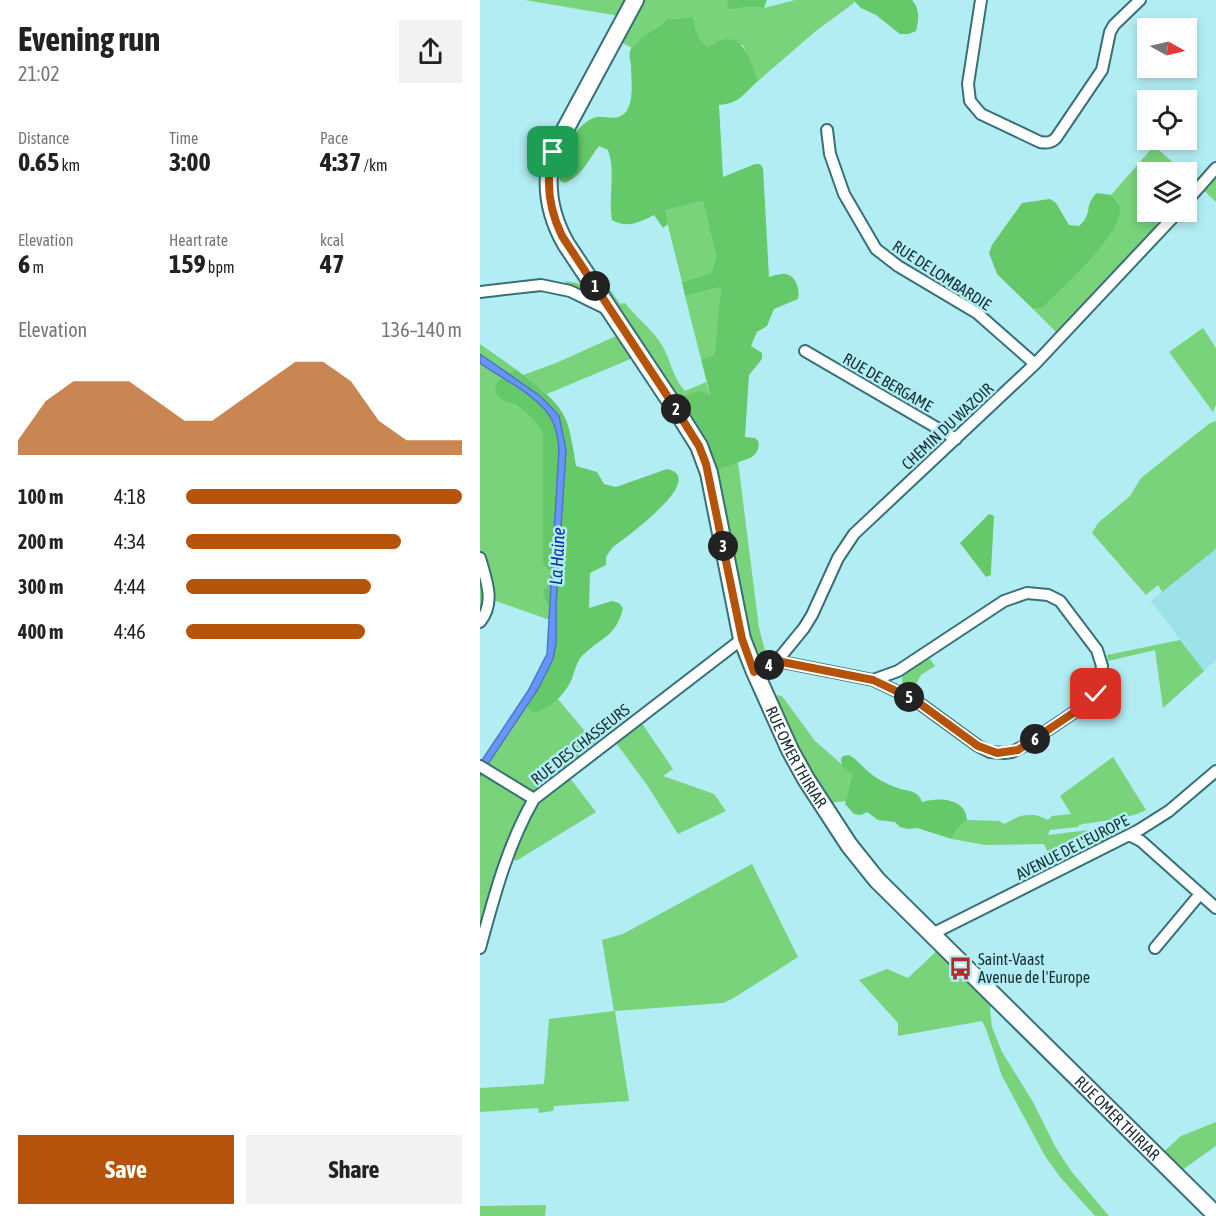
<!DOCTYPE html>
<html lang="en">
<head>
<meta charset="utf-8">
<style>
  :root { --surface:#fff; --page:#f2f2f2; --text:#222; --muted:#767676; --accent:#b45309 }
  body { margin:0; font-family:"Asap Condensed",sans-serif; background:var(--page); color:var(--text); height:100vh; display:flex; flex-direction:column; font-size:22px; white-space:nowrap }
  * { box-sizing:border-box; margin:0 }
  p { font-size:20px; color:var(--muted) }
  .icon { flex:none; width:33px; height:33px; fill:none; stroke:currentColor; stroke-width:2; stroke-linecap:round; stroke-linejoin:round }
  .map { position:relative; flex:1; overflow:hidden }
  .drawer { display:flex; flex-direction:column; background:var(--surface); width:480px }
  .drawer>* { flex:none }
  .needle { width:39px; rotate:98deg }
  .tools { position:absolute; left:657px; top:18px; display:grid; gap:12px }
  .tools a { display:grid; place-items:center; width:60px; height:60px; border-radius:0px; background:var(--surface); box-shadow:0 3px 9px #0003; font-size:30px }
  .pin { position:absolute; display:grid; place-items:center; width:51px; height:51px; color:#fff; margin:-26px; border-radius:12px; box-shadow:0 3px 9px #0006 }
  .km { position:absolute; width:30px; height:30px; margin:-15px; border-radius:50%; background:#222; color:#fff; font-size:16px; line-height:30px; text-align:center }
  .round { display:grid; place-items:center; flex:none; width:63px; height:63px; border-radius:0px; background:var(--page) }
  .overview { display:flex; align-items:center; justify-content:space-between; height:102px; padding:0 18px }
  h1 { font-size:33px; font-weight:700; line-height:45px }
  .figures { display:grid; grid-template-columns:repeat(3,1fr); gap:9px; height:102px; padding:6px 18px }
  .figures div { display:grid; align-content:center }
  .figures b { font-size:26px; font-weight:700 }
  .figures small { font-size:16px; font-weight:400 }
  .figures p { font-size:16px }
  .chart { height:168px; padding:12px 18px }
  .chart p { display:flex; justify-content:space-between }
  .chart svg { width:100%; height:108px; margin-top:6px; fill:var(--accent); opacity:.7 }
  .cta { display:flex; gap:12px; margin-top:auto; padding:12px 18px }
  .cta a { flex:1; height:69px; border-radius:0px; background:var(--accent); color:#fff; font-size:24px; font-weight:700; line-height:69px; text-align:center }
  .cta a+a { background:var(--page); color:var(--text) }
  ul { padding:0 18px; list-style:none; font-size:20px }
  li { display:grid; grid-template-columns:96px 72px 1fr; align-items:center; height:45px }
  li i { height:15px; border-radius:8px; background:var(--accent) }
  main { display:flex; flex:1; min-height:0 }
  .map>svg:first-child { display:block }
  .built { fill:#9de2e9 }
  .green { fill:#78d37a }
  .forest { fill:#65c969 }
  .water { fill:#6695fe; stroke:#4f77c1; stroke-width:1.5 }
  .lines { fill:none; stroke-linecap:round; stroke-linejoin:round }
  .street-casing { stroke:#387076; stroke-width:14 }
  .secondary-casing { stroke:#387076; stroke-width:20 }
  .street { stroke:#fff; stroke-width:10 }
  .secondary { stroke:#fff; stroke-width:16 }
  .route-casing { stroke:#fff; stroke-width:12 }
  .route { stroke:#b45309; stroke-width:8 }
  .labels { text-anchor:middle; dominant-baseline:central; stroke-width:5; stroke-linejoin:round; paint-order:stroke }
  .street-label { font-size:16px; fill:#183032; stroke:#b2edf3 }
  .poi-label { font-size:16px; fill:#183032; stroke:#b2edf3; text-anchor:start }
  .water-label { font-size:18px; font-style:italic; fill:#072ba2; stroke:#b2edf3 }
</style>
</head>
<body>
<main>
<section class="drawer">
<div class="overview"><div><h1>Evening run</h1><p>21:02</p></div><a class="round"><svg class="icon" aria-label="share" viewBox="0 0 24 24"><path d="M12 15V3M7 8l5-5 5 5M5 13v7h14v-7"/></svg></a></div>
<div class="figures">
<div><p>Distance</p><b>0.65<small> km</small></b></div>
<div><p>Time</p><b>3:00</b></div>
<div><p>Pace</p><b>4:37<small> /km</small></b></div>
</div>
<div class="figures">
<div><p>Elevation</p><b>6<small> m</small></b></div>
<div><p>Heart rate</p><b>159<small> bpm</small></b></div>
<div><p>kcal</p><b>47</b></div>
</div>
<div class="chart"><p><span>Elevation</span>136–140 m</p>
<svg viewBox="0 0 160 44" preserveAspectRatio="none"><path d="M0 44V38L10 22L20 14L30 14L40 14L50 22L60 30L70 30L80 22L90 14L100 6L110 6L120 14L130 30L140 38L150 38L160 38V44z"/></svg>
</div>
<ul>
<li><b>100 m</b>4:18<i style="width:100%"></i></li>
<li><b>200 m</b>4:34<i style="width:78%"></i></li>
<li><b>300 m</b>4:44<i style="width:67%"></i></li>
<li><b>400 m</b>4:46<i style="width:65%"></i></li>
</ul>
<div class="cta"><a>Save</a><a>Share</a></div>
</section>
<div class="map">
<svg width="736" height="1216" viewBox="0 0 736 1216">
  <rect width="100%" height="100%" fill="#b2edf3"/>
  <path class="built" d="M736,549V660L724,671L671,601Z"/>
  <path class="green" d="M45,0H248V10L267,7L284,8L315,0H373L374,3L337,30L278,81L263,45L236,42L229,47C216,42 216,29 213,16L197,19L188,18L154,44L152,48L134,38L145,17Z
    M674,146L704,172H668V212H698L581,337L553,309L562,308L639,203L631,195Z
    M736,168V202L720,187L707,202V175L720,186Z
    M223,201L236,257L231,273L202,282L184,210Z
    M110,279L115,286L125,282L140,304L145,303C157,319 173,329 183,347C191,361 193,379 205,391L226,382L230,396L193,406L160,355L67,394L43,375L76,363L145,332L132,312L90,291L85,281L102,284Z
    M241,287L234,355L221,359L205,296Z
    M723,328L736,348V405L733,412L689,352Z
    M0,344L37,370L28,374L0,354Z
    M0,363L22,378L17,383L24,400C40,407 57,419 63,435V565L72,573L71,584L63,596L70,607V620L10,599L0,622Z
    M736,421V549L682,592L678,585L666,595L612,533L618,523L650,496L661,478L730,423Z
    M258,462L279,628L289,665L275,672L229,473Z
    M700,640L724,671L683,708L675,650L628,661L627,655Z
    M450,659L455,666L441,675L433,690L422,682C422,667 438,664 450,659Z
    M294,695L302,696L335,741L372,773L366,801L342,804Z
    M77,698L115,743L59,787L54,799L65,797L89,777L116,812L36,861L28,854L0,948V776L47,705L49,710H63Z
    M161,722L193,769L183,776L234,794L246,811L198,834L167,785L136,743Z
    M633,757L666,810C650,819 618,821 599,825L598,827L570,830L568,835L626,828L630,838L574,866L564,844L505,845L472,839L477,829L487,820L519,821L525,824C540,814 552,811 568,820L572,816L591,814L580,796Z
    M272,864L318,957L252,999L243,1003L135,1011L149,1101L74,1106L73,1111L59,1113L58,1108L0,1112V1088L64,1084L69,1019L134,1011L122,940L143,934Z
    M463,945L514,996L510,1009L512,1027L522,1052L553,1102L576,1148L591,1171L629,1216H615L580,1177L565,1156L522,1076L506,1029L502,1021L418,1036V1023L379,980L407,969L428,978Z
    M736,1122V1146L695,1175L678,1157L701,1136Z
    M66,1205L65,1216H0V1206Z"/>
  <path class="forest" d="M248,0H287L284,8L267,7L247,10Z
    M373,0H432C440,9 439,20 436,31L429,34H420L396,15L381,8Z
    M213,16C216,29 216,41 229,47C260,24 269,56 278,81C262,95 260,103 239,105L243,177L275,164H280L283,168L289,277C294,276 300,273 305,274C316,275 320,289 318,299L294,309L287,326L277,332L271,346L282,353V359L269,375L265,437L275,438L278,441C280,449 277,454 270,458L229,473L194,406L205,396L218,391L230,395L221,359L234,355L241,287L205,296L202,282L231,273L236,257L223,201L185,210L188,224L183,228L174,215C160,222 147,229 132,220C128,197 136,172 128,150L119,146C108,160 103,175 85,183L80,181C74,162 96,121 117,117C126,116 136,121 144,114C155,104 151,79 151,65C150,60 149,55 150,51C154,40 179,27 188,18L197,19Z
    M617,193L631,195C635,199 641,204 640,210C638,239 582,287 562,308L553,309L517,274L509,253L512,245L542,203L570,199L576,203L589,225L599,226C614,213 603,206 617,193Z
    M37,370C57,387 83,402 89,429C92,441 94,453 96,466L117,472L124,484L136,487L187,469C230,478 142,540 132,548L126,557V565L110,573L109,608L132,601L139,603L143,608C136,638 119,638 101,657C95,665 94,675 90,683C83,696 69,709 55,713L49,710L47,705C71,669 89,637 63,596L64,589L71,584L72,573L63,565V435C58,422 47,413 35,405C29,402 22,401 18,396C8,384 27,373 37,370Z
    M509,514L514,516L511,571V575L506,577L480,543Z
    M369,755C378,760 382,767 390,773C397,779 407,784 415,787C426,792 438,789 442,802C458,797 486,798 487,820L477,829L472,839L437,828L428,829L420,827L415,822L398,820L387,812L381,815L374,814L365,804L372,774L362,766L361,759L363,756Z"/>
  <path class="water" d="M0,354L60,396L72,408L79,416L86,450L76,605V644L73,659L58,689L0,776V763L48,691L67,654L79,449C78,440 77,430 73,422C62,397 22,379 0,363Z"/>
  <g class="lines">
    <defs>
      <path id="street" d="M501,0L488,84L490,101L501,114L560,142C567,143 571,143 576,138L622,70L630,32L634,25L660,0
        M347,130L350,154L364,194L396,249L418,266L497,313L555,364
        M706,202L736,168
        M0,292L61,285L90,291L129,310
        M325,351L476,439
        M0,558C6,580 16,602 0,622
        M297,661L393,680L435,700L498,746L510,752L524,753L532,752L544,746L611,701L619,686L622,666L617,650L580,601L568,595L547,593L524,601L418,671L393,680
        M275,672L297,661L324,628L332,615L358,558L374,534L555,364L698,212
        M0,766L54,799
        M649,835L661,841L736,908
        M452,934L659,830L689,811L736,771
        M0,948C14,897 27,846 54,799L262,639
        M675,948L720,894"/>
      <g id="secondary">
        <path id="s1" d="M155,0L73,152C64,184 70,216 86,244L197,411L219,446L229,473L262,639L275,672L310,750L326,779L369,845L397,880L736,1215"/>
      </g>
    </defs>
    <use href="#street" class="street-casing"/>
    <use href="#secondary" class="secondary-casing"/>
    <use href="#street" class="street"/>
    <use href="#secondary" class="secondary"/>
  </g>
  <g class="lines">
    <defs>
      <path id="route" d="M73,152C65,181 69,209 82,236L192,403L219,446L226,464L262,639L274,672L297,661L393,680L435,700L498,746L517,753L538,750L611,701L616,694"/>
    </defs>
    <use href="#route" class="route-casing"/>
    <use href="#route" class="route"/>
  </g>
  <defs>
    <symbol id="bus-bare" viewBox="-9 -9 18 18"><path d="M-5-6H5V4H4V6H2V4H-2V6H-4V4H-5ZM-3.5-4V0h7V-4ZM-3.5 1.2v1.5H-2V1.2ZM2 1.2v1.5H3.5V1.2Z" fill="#b7272d" stroke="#b2edf3" stroke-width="2.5" paint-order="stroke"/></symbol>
  </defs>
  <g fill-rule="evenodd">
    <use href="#bus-bare" x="464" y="952" width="33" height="33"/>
  </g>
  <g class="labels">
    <g class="street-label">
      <text transform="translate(462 275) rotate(33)">RUE DE LOMBARDIE</text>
      <text transform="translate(408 382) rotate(30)">RUE DE BERGAME</text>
      <text transform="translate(467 426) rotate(-43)">CHEMIN DU WAZOIR</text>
      <text transform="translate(100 744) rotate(-38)">RUE DES CHASSEURS</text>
      <text stroke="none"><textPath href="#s1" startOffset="838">RUE OMER THIRIAR</textPath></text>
      <text transform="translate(592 847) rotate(-27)">AVENUE DE L'EUROPE</text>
      <text stroke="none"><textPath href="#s1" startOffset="1324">RUE OMER THIRIAR</textPath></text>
    </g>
    <g class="poi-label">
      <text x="498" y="959">Saint-Vaast<tspan x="498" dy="18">Avenue de l'Europe</tspan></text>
    </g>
    <g class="water-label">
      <text transform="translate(77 556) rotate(-87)">La Haine</text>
    </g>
  </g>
</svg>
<div class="tools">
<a><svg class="needle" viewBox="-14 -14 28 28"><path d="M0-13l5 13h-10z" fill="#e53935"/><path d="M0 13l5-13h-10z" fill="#767676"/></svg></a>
<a><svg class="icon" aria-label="locate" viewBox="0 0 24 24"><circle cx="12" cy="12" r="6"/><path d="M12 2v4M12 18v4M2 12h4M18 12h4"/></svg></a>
<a><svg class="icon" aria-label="layers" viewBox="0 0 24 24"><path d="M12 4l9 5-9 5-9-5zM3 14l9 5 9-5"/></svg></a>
</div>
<div class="pin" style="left:73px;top:152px;background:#1e9e55"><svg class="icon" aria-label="arrive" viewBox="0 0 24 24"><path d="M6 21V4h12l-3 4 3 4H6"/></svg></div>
<div class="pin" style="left:616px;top:694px;background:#d93025"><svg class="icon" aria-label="check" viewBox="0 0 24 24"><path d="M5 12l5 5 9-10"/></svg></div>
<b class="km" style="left:115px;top:286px">1</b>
<b class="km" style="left:196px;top:409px">2</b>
<b class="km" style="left:243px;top:546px">3</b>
<b class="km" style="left:289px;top:665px">4</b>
<b class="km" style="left:429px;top:697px">5</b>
<b class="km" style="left:555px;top:739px">6</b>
</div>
</main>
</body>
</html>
